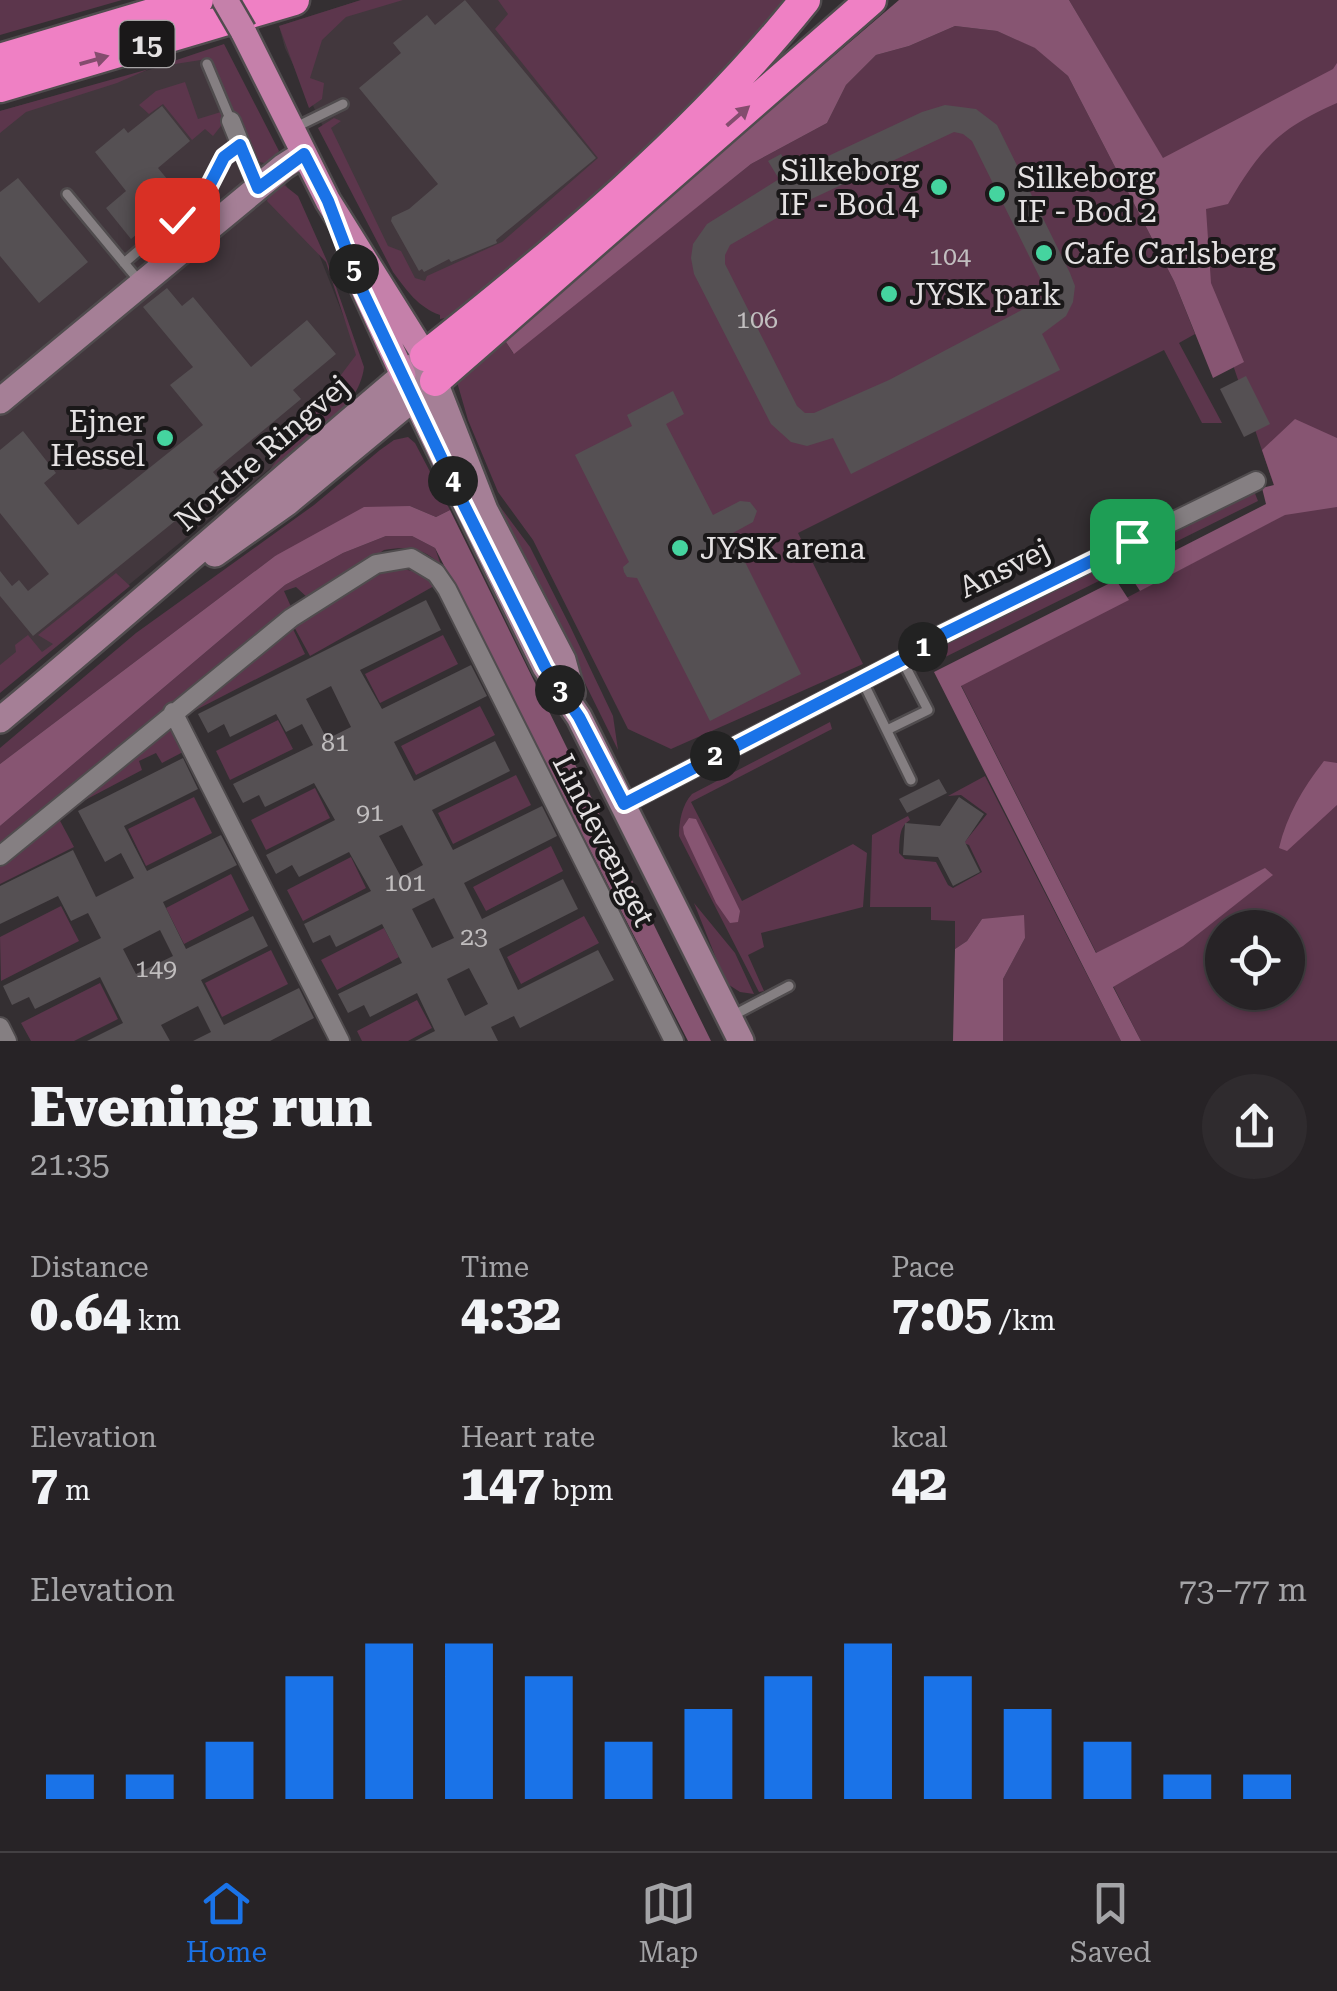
<!DOCTYPE html>
<html lang="en">
<head>
<meta charset="utf-8">
<style>
  :root { --surface:#272326; --page:#2f2b2e; --text:#f1f3f6; --muted:#a4a4a7; --line:#434043; --accent:#1a73e8 }
  body { margin:0; font-family:"Roboto Serif",serif; background:var(--page); color:var(--text); height:100vh; display:flex; flex-direction:column; font-size:38px; white-space:nowrap }
  * { box-sizing:border-box; margin:0 }
  p { font-size:32px; color:var(--muted) }
  .icon { flex:none; width:55px; height:55px; fill:none; stroke:currentColor; stroke-width:2; stroke-linecap:round; stroke-linejoin:round }
  .map { position:relative; height:1041px; overflow:hidden }
  .side { display:flex; flex-direction:column; background:var(--surface); flex:1 }
  .side>* { flex:none }
  .buttons { position:absolute; left:1205px; top:910px; display:grid; gap:20px }
  .buttons a { display:grid; place-items:center; width:100px; height:100px; border-radius:50%; background:var(--surface); box-shadow:0 2px 8px #0004,0 0 0 2px var(--line); font-size:50px }
  .pin { position:absolute; display:grid; place-items:center; width:85px; height:85px; color:#fff; margin:-42px; border-radius:20px; box-shadow:0 5px 15px #0006 }
  .km { position:absolute; width:50px; height:50px; margin:-25px; border-radius:50%; background:#222; color:#fff; font-size:28px; line-height:50px; text-align:center }
  .round { display:grid; place-items:center; flex:none; width:105px; height:105px; border-radius:52px; background:var(--page) }
  .overview { display:flex; align-items:center; justify-content:space-between; height:170px; padding:0 30px }
  h1 { font-size:55px; font-weight:800; line-height:75px }
  .stats { display:grid; grid-template-columns:repeat(3,1fr); gap:15px; height:170px; padding:10px 30px }
  .stats div { display:grid; align-content:center }
  .stats b { font-size:50px; font-weight:800 }
  .stats small { font-size:28px; font-weight:400 }
  .stats p { font-size:28px }
  .chart { height:280px; padding:20px 30px }
  .chart p { display:flex; justify-content:space-between }
  .chart svg { width:100%; height:180px; margin-top:10px; stroke:var(--accent); stroke-width:6 }
  .tabs { display:flex; justify-content:space-around; align-items:center; height:140px; border-top:2px solid var(--line); background:var(--surface); font-size:28px; color:var(--muted) }
  .tabs a { display:grid; justify-items:center; gap:5px }
  .tabs .current { color:var(--accent) }
  .map>svg:first-child { display:block }
  .built { fill:#42373d }
  .green { fill:#5c364c; fill-rule:evenodd }
  .forest { fill:#875572 }
  .building { fill:#555053; fill-rule:evenodd }
  .lines { fill:none; stroke-linecap:round; stroke-linejoin:round }
  .lane-casing { stroke:#504c4e; stroke-width:14 }
  .street-casing { stroke:#504c4e; stroke-width:22 }
  .secondary-casing { stroke:#504c4e; stroke-width:30 }
  .primary-casing { stroke:#504c4e; stroke-width:30 }
  .highway-casing { stroke:#504c4e; stroke-width:35 }
  .lane { stroke:#857f82; stroke-width:9 }
  .street { stroke:#857f82; stroke-width:18 }
  .secondary { stroke:#a57f96; stroke-width:25 }
  .primary { stroke:#c580aa; stroke-width:25 }
  .highway { stroke:#ef80c4; stroke-width:30 }
  .primary-bridge-casing { stroke:#504c4e; stroke-width:30; stroke-linecap:butt }
  .primary-bridge { stroke:#c580aa; stroke-width:25 }
  .oneway { fill:#844c6e }
  .route-casing { stroke:#fff; stroke-width:20 }
  .route { stroke:#1a73e8; stroke-width:12 }
  .poi-dot { fill:#45d49f; stroke:#1a1819; stroke-width:4 }
  .labels { text-anchor:middle; dominant-baseline:central; stroke-width:8; stroke-linejoin:round; paint-order:stroke }
  .number-label { font-size:25px; fill:#c1bebf }
  .shield { fill:#1a1819; stroke:#a8a5a6; stroke-width:2.5 }
  .shield-label { font-size:28px; font-weight:bold; fill:#e5e2e3 }
  .poi-label { font-size:30px; fill:#e5e2e3; stroke:#1a1819; text-anchor:start }
  .street-label { font-size:30px; fill:#e5e2e3; stroke:#1a1819 }
</style>
</head>
<body>
<div class="map">
<svg width="1337" height="1041" viewBox="0 0 1337 1041">
  <rect width="100%" height="100%" fill="#342f32"/>
  <path class="built" d="M361,0H777L449,312L382,248L285,48L279,26Z
    M221,50L316,247L360,358L296,447L0,691V111Z"/>
  <path class="green" d="M0,0H122L0,35Z
    M361,0H403L346,17L322,40L310,78L324,83L322,99L309,108L279,26Z
    M498,0H788L696,104L639,161L450,317L440,319V315C418,307 407,291 393,272L318,128L334,118L341,121L331,128L388,246L401,251L415,278L425,281L427,276L502,242L598,158L495,29L508,14Z
    M1069,0H1337V1041H1141L961,685L1284,515L1163,159ZM1222,928H1288V992H1222Z
    M955,26L997,31L1036,48L1068,76L1174,281L1195,334L1179,343L1222,423H1202L1164,350L798,533L863,664L671,749L628,729L533,540L498,492L468,420L457,382L501,334L513,353L751,164L827,123L846,85L876,55L909,46Z
    M224,44L279,151L268,164L256,161L212,62L207,59L156,67Z
    M149,69L117,83L26,112L0,133V111Z
    M185,82L198,119L221,112L224,122L213,136L205,129L192,140L163,104L149,114L139,105L156,91Z
    M284,185L298,196L327,261L364,367C359,412 301,445 268,472L356,355L326,262L267,201L270,193Z
    M408,437L415,443L450,510L436,517L410,506L275,556L0,764V748L136,633L314,505L380,450L394,440Z
    M1254,491L1258,501L1121,569L1120,558Z
    M493,497L530,547L570,626L613,716L618,750Z
    M386,536H412L435,548L441,565C424,548 407,546 384,550L310,600L296,587L284,591L292,609L0,846V826L285,585L343,553Z
    M1104,566L1113,574L917,671L919,664L935,650Z
    M398,568L427,574L434,586L310,656L292,623L382,573Z
    M116,573L130,586L0,693V665L16,652L15,645L28,635L42,652L53,644L38,635Z
    M292,627L305,654L186,715Z
    M443,635L458,664L380,703L365,674Z
    M480,706L495,735L416,775L401,746Z
    M278,720L293,749L230,780L216,751Z
    M830,722L832,729L691,802L742,901L853,844L867,853L863,907L761,933L764,947L748,955L764,991L759,992L679,836C679,821 682,805 692,794Z
    M170,727L183,752L162,763L156,753L139,761L142,770L72,807Z
    M516,775L531,805L453,844L438,813Z
    M985,776L1121,1041H1003V979L1025,938L982,919L967,941L955,949V921L931,920V907H870L872,835L908,816L910,820C898,827 900,841 899,853L905,859L936,862L948,885L953,888L982,872L969,845L964,843L987,814L961,795L948,796Z
    M315,788L330,818L266,850L251,820Z
    M194,797L212,833L146,866L128,829Z
    M58,817L74,847L0,884V865Z
    M551,846L563,871L486,911L473,887Z
    M351,857L366,888L303,921L287,890Z
    M231,874L249,910L184,944L166,908Z
    M694,903L735,953L754,994L740,992L726,983Z
    M61,906L79,941L1,981L0,937Z
    M584,916L599,943L521,984L507,957Z
    M384,928L399,957L337,990L321,960Z
    M271,950L288,984L222,1017L205,983Z
    M100,983L118,1019L74,1041H31L21,1023Z
    M417,1000L432,1028L408,1041H362L357,1031Z"/>
  <path class="forest" d="M899,0H1069L1163,158L1333,69L1337,63V103C1278,129 1260,149 1228,204L1206,209L1211,283L1244,362L1213,378L1174,281L1068,76L1035,48L997,31L955,26L909,46L876,55L846,85L827,123L751,164L514,354L504,339Z
    M1295,419L1337,438V507L1285,515L1140,591L1129,574L1266,504L1262,488L1274,485L1262,450Z
    M410,506L436,517L450,510L711,1041H688L435,548L412,536H386L343,553L285,585L0,826V764L275,556L364,507Z
    M1116,580L1129,600L961,686L1096,953L1265,868L1273,875L1183,946L1113,987L1141,1041H1121L934,672Z
    M1324,761L1337,763V805L1287,851L1279,848C1287,815 1303,788 1324,761Z
    M689,818L696,819L740,911L738,922L730,923L716,903L684,834L683,827Z
    M1024,915L1025,938L1003,979V1041H953L955,949L967,941L982,919Z"/>
  <path class="building" d="M465,0L596,158L496,240L497,243L451,262L449,259L424,272L422,269L419,271L391,221L392,217L409,209L438,184L359,88L401,53L393,43L427,15L435,25Z
    M945,105L976,109L997,125L1070,273L1075,286L1073,302L1066,316L1042,334L1060,370L851,474L833,438L807,446L791,442L771,424L694,274L691,258L693,244L707,224L779,179L768,161L781,154L792,173L922,112ZM954,132L963,134L972,141L1043,284L1044,294L1039,301L889,380L814,413H805L797,406L725,264V255L730,245L803,203Z
    M162,106L190,141L158,168L182,197L131,239L106,208L126,191L95,152L124,128L128,133Z
    M18,178L88,262L39,303L0,256V192Z
    M167,288L182,306L193,297L251,367L307,320L336,354L293,390L301,399L213,472L222,483L33,636L0,596V571L12,586L19,580L28,591L49,574L0,513V450L23,431L56,473L44,483L78,525L203,425L170,385L193,367L143,307Z
    M1246,376L1270,424L1244,437L1220,389Z
    M673,391L684,414L666,424L713,515L740,501L750,502L757,511L753,522L731,534L801,674L710,721L637,578L627,577L624,572L623,567L629,562L575,455L632,426L627,415Z
    M426,600L441,630L360,670L382,709L471,665L487,696L394,742L414,781L495,741L510,771L432,810L453,850L542,806L557,836L464,883L482,919L563,879L578,909L499,949L518,990L598,950L614,980L520,1028L514,1016L491,1027L498,1041H415L435,1031L417,993L370,1017L364,1005L348,1013L338,994L402,963L382,924L336,947L330,935L313,943L304,924L371,891L349,852L299,877L292,865L276,874L266,855L335,820L314,783L265,807L259,795L243,803L233,784L313,745L302,724L286,732L276,714L230,737L224,724L208,733L198,714ZM331,686L351,727L327,739L306,699ZM402,825L423,865L401,877L379,836ZM434,898L454,938L432,948L412,909ZM469,968L488,1004L465,1016L447,979Z
    M183,758L198,789L124,826L147,871L221,835L237,865L163,902L186,949L253,916L268,946L201,980L224,1025L299,988L314,1018L270,1041H193L211,1032L198,1006L161,1025L170,1041H87L123,1023L100,977L35,1009L29,997L12,1005L3,986L101,938L88,913L71,921L58,896L0,924V886L73,850L96,897L134,878L121,853L105,862L78,811ZM160,930L173,956L136,974L123,949Z
    M939,779L947,793L907,813L899,799Z
    M959,797L984,814L965,842L980,872L953,886L938,857L903,855L905,823L940,826Z"/>
  <g class="lines">
    <defs>
      <path id="lane" d="M207,64L231,121
        M294,128L343,104
        M67,194L140,282
        M124,263L205,194L225,157L240,146
        M862,680L911,780
        M887,730L928,710L902,660
        M732,1016L789,986"/>
      <path id="street" d="M231,121L258,188
        M173,712L340,1041
        M624,804L902,660L937,637L1256,481
        M0,856L291,618L376,564L411,558L436,573L447,589L674,1041
        M0,1027L7,1041"/>
      <path id="secondary" d="M428,364L485,510L563,660L572,693
        M403,375L545,667L579,717L741,1041
        M0,401L284,166L303,154
        M215,554L287,503L427,387
        M0,720C140,604 275,483 414,366"/>
      <path id="primary" d="M243,31L328,201L425,356
        M349,257L403,375"/>
      <path id="highway" d="M0,59L198,0
        M0,87L294,0
        M425,356C561,248 696,136 805,0
        M435,381L871,0"/>
    </defs>
    <use href="#lane" class="lane-casing"/>
    <use href="#street" class="street-casing"/>
    <use href="#secondary" class="secondary-casing"/>
    <use href="#primary" class="primary-casing"/>
    <use href="#highway" class="highway-casing"/>
    <use href="#lane" class="lane"/>
    <use href="#street" class="street"/>
    <use href="#secondary" class="secondary"/>
    <use href="#primary" class="primary"/>
    <use href="#highway" class="highway"/>
    <defs>
      <path id="primary-bridge" d="M225,0L243,31"/>
    </defs>
    <use href="#primary-bridge" class="primary-bridge-casing"/>
    <use href="#primary-bridge" class="primary-bridge"/>
  </g>
  <defs><path id="oneway-solid" d="M-6-.8H1V-3.2L6.5 0L1 3.2V.8H-6Z" transform="scale(2.5)"/></defs>
  <g class="oneway">
    <use href="#oneway-solid" transform="translate(94 60) rotate(-16)"/>
    <use href="#oneway-solid" transform="translate(738 116) rotate(-41)"/>
  </g>
  <g class="lines">
    <defs>
      <path id="route" d="M177,220L205,194L224,157L240,145L258,188L304,154L328,201L361,288L460,497L545,667L579,717L624,804L902,660L937,637L1132,541"/>
    </defs>
    <use href="#route" class="route-casing"/>
    <use href="#route" class="route"/>
  </g>
  <g class="poi-dot">
    <circle cx="939" cy="187" r="10"/>
    <circle cx="997" cy="194" r="10"/>
    <circle cx="1044" cy="253" r="10"/>
    <circle cx="889" cy="294" r="10"/>
    <circle cx="165" cy="438" r="10"/>
    <circle cx="680" cy="548" r="10"/>
  </g>
  <g class="labels">
    <g class="number-label">
      <text x="950" y="256">104</text>
      <text x="757" y="319">106</text>
      <text x="335" y="742">81</text>
      <text x="370" y="812">91</text>
      <text x="405" y="882">101</text>
      <text x="474" y="936">23</text>
      <text x="156" y="968">149</text>
    </g>
    <rect class="shield" x="119.5" y="21" width="55" height="46" rx="8"/>
    <g class="shield-label">
      <text x="147" y="44">15</text>
    </g>
    <g class="poi-label">
      <text x="919" y="170" text-anchor="end">Silkeborg<tspan x="919" dy="34">IF - Bod 4</tspan></text>
      <text x="1017" y="177">Silkeborg<tspan x="1017" dy="34">IF - Bod 2</tspan></text>
      <text x="1064" y="253">Cafe Carlsberg</text>
      <text x="909" y="294">JYSK park</text>
      <text x="145" y="421" text-anchor="end">Ejner<tspan x="145" dy="34">Hessel</tspan></text>
      <text x="700" y="548">JYSK arena</text>
    </g>
    <g class="street-label">
      <text transform="translate(262 453) rotate(-41)">Nordre Ringvej</text>
      <text transform="translate(1004 568) rotate(-26)">Ansvej</text>
      <text transform="translate(604 840) rotate(63)">Lindevænget</text>
    </g>
  </g>
</svg>
<div class="buttons">
<a><svg class="icon" aria-label="locate" viewBox="0 0 24 24"><circle cx="12" cy="12" r="6"/><path d="M12 2v4M12 18v4M2 12h4M18 12h4"/></svg></a>
</div>
<div class="pin" style="left:1132px;top:541px;background:#1e9e55"><svg class="icon" aria-label="arrive" viewBox="0 0 24 24"><path d="M6 21V4h12l-3 4 3 4H6"/></svg></div>
<div class="pin" style="left:177px;top:220px;background:#d93025"><svg class="icon" aria-label="check" viewBox="0 0 24 24"><path d="M5 12l5 5 9-10"/></svg></div>
<b class="km" style="left:923px;top:647px">1</b>
<b class="km" style="left:715px;top:756px">2</b>
<b class="km" style="left:560px;top:690px">3</b>
<b class="km" style="left:453px;top:481px">4</b>
<b class="km" style="left:354px;top:269px">5</b>
</div>
<section class="side">
<div class="overview"><div><h1>Evening run</h1><p>21:35</p></div><a class="round"><svg class="icon" aria-label="share" viewBox="0 0 24 24"><path d="M12 15V3M7 8l5-5 5 5M5 13v7h14v-7"/></svg></a></div>
<div class="stats">
<div><p>Distance</p><b>0.64<small> km</small></b></div>
<div><p>Time</p><b>4:32</b></div>
<div><p>Pace</p><b>7:05<small> /km</small></b></div>
</div>
<div class="stats">
<div><p>Elevation</p><b>7<small> m</small></b></div>
<div><p>Heart rate</p><b>147<small> bpm</small></b></div>
<div><p>kcal</p><b>42</b></div>
</div>
<div class="chart"><p><span>Elevation</span>73–77 m</p>
<svg viewBox="0 0 160 44" preserveAspectRatio="none"><path d="M5 44V38M15 44V38M25 44V30M35 44V14M45 44V6M55 44V6M65 44V14M75 44V30M85 44V22M95 44V14M105 44V6M115 44V14M125 44V22M135 44V30M145 44V38M155 44V38"/></svg>
</div>
</section>
<nav class="tabs">
<a class="current"><svg class="icon" aria-label="home" viewBox="0 0 24 24"><path d="M3 11l9-7 9 7M6 9v11h12V9"/></svg>Home</a>
<a><svg class="icon" aria-label="map" viewBox="0 0 24 24"><path d="M3 6l6-2 6 2 6-2v14l-6 2-6-2-6 2zM9 4v14M15 6v14"/></svg>Map</a>
<a><svg class="icon" aria-label="saved" viewBox="0 0 24 24"><path d="M7 4h10v16l-5-4-5 4z"/></svg>Saved</a>
</nav>
</body>
</html>
